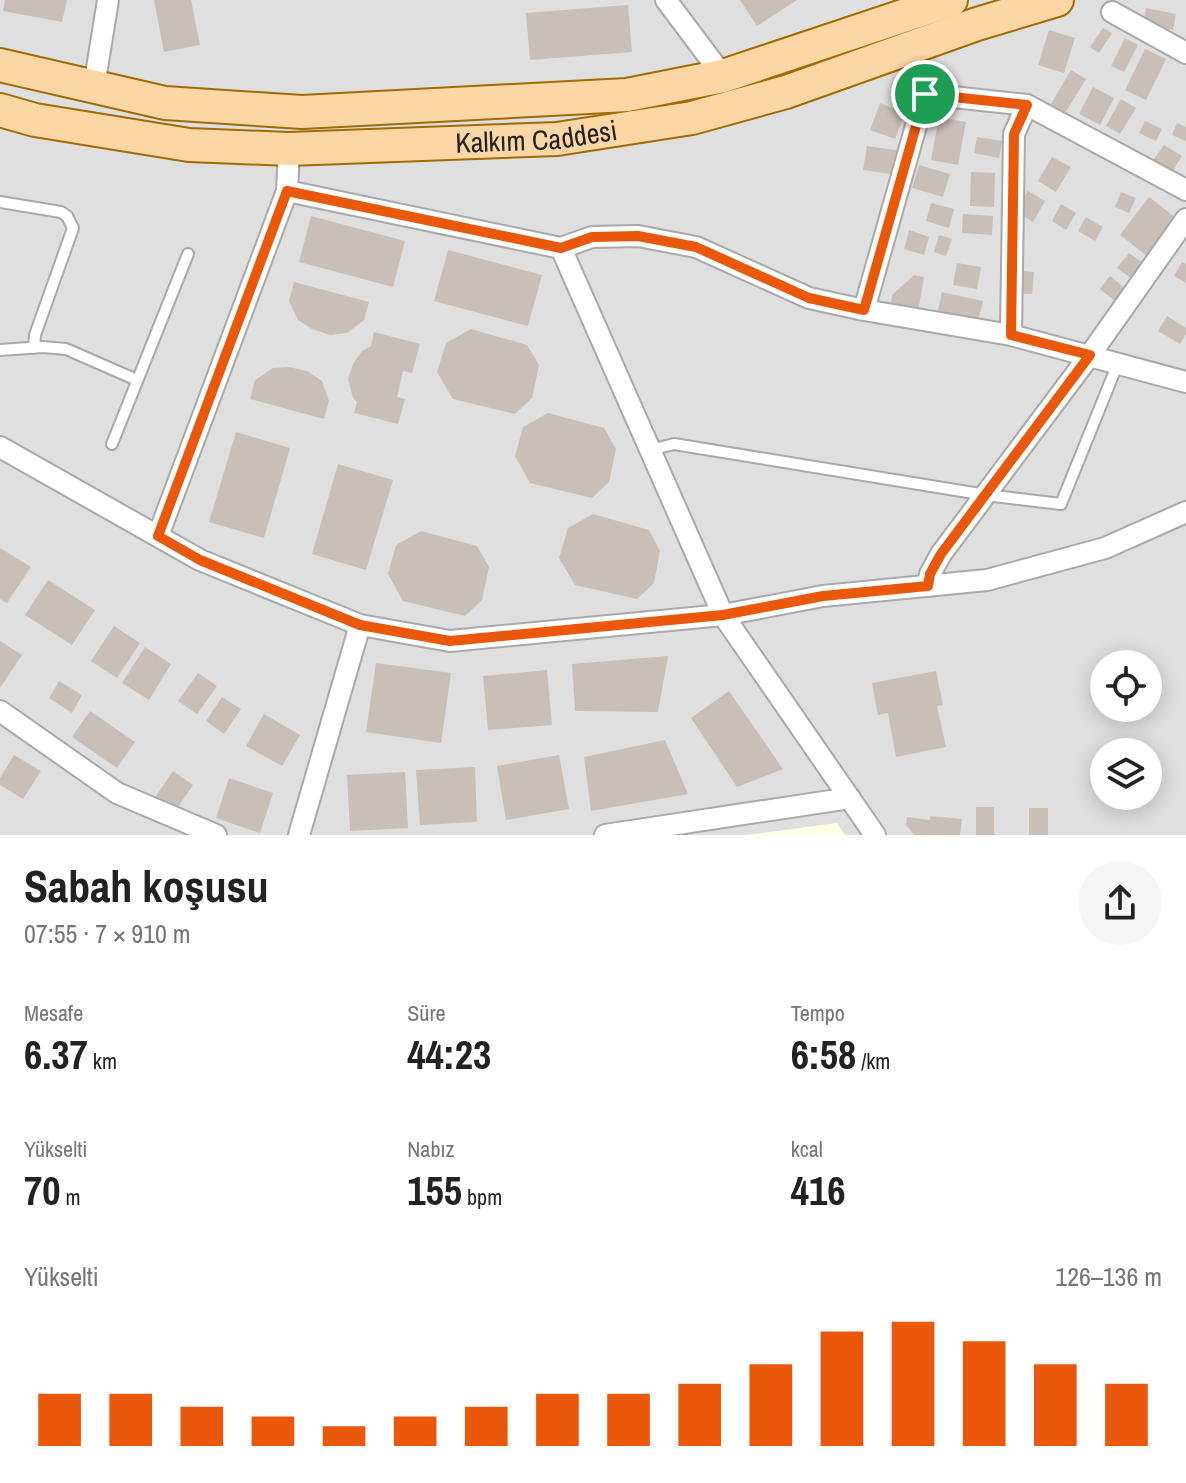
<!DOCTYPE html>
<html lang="tr">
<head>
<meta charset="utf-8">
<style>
  :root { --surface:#fff; --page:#f6f6f6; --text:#222; --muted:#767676; --accent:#ea580c }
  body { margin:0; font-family:"Archivo Narrow",sans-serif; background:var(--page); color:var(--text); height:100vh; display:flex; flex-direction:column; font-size:30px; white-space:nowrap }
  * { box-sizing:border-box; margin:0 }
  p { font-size:26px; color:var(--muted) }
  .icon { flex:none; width:44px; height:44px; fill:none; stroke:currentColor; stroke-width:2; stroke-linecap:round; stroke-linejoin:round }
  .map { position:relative; height:835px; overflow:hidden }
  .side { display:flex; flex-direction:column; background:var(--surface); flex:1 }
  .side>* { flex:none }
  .buttons { position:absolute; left:1090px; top:650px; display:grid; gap:16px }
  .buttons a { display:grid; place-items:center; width:72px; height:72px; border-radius:50%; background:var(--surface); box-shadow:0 4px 20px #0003; font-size:40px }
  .pin { position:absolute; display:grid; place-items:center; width:68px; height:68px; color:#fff; margin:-34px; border:4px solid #fff; border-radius:50%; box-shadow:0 2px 8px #0007 }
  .round { display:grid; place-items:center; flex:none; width:84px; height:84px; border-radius:42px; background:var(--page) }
  .headline { display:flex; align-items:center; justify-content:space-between; height:136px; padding:0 24px }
  h1 { font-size:44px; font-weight:700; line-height:60px }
  .figures { display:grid; grid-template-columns:repeat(3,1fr); gap:12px; height:136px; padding:8px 24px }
  .figures div { display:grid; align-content:center }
  .figures b { font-size:40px; font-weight:700 }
  .figures small { font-size:22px; font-weight:400 }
  .figures p { font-size:22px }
  .chart { height:224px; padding:16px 24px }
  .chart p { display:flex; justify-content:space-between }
  .chart svg { width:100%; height:144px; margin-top:8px; stroke:var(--accent); stroke-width:6 }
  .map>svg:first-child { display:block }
  .residential { fill:#e0dfdf; fill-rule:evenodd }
  .education { fill:#ffffe5 }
  .building { fill:#c7bfb8 }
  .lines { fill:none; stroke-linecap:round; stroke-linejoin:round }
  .service-casing { stroke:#a9a9a9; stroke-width:14 }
  .minor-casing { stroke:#a9a9a9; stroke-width:24 }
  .primary-casing { stroke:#a06b00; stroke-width:36 }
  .service { stroke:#fff; stroke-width:10 }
  .minor { stroke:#fff; stroke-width:20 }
  .primary { stroke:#fcd6a4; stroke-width:32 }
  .route-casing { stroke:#fff; stroke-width:16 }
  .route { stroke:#ea580c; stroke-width:10 }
  .labels { text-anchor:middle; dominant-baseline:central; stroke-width:6; stroke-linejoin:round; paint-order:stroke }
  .street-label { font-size:28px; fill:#222; stroke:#fff }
</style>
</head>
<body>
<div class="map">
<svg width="1186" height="835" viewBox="0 0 1186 835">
  <rect width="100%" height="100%" fill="#f2efe9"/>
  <path class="residential" d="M0,0H1186V835H0ZM1104,664H1148V708H1104ZM1104,752H1148V796H1104Z"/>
  <path class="education" d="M837,823L845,835H747Z"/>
  <path class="building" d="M5,0H67L62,22L3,11Z
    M154,0H191L200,45L164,52Z
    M740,0H797L757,26Z
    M628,5L632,52L530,60L526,13Z
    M1146,8L1176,14L1173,30L1143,24Z
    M1103,28L1112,33L1099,53L1090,47Z
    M1049,30L1075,38L1064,73L1038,65Z
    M1125,38L1138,45L1124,72L1111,66Z
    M1145,49L1166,59L1146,100L1125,90Z
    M1071,70L1086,79L1065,113L1051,104Z
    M1093,87L1114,98L1100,125L1079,114Z
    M1121,99L1136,108L1120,134L1106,126Z
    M880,103L905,113L895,139L870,130Z
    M939,117L966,122L958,165L931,160Z
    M1145,121L1162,129L1156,141L1139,133Z
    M1177,123L1186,127V141L1172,135Z
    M977,137L1002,141L999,158L974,153Z
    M1164,145L1182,156L1168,178L1149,166Z
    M867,146L902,151L898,175L863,170Z
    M1052,157L1071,167L1056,192L1038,181Z
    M919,165L950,174L943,197L912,188Z
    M971,172L995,173L994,207L970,206Z
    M1028,191L1045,201L1033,222L1015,211Z
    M1121,192L1136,198L1129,213L1115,207Z
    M1149,197L1180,221L1151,259L1120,235Z
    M931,203L954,209L949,228L926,221Z
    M1061,204L1076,213L1066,230L1052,221Z
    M963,214L993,216L992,235L962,233Z
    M311,216L405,241L393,287L299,262Z
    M1086,217L1103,227L1095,241L1078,231Z
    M909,230L929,237L924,255L904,249Z
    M939,235L952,239L946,256L934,252Z
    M448,250L542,275L528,326L434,301Z
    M1129,253L1150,268L1139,284L1117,268Z
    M1182,262L1186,264V283L1174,276Z
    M957,263L981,267L977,289L953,285Z
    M1022,271L1034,272L1032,294H1021Z
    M914,275L924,277L917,317L890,312L892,295Z
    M1110,276L1131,293L1121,306L1100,289Z
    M294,282L369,302L364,320L347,333L330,335L312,329L298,320L289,301Z
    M942,292L983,301L977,325L937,315Z
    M1167,316L1186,328V334L1180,344L1158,331Z
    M471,329L527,345L539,365L532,398L515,414L453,399L437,372L446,343Z
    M374,332L420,344L412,373L403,371L397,397L405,399L398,424L354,413L357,402L353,398L348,379L353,364L362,351L371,346Z
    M289,367L307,371L322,381L329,401L324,419L250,399L255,380L273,368Z
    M548,413L604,428L616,449L609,482L592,498L530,483L515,456L523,427Z
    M236,432L290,448L264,538L209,522Z
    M338,464L393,480L366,570L312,554Z
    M593,514L649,530L660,551L654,583L637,599L575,585L559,558L568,528Z
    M421,531L477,546L489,567L482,600L465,616L403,601L388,574L396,545Z
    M0,548L31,567L7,603L0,599Z
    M48,580L95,610L72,645L25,615Z
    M114,626L140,643L117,678L91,661Z
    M0,641L22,655L0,688Z
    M145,647L171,664L149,700L122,683Z
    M668,656L658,712L575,711L572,664Z
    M376,663L451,673L441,743L366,732Z
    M547,670L552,725L488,730L483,676Z
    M936,671L943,705L937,706L946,747L896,757L888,713L878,715L872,683Z
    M198,673L217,686L197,714L178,701Z
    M59,681L82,695L72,713L49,698Z
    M729,691L783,769L737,787L691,718Z
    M222,697L241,709L224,734L206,721Z
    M90,711L135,742L117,768L72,737Z
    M264,714L300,735L282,766L246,746Z
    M665,740L688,794L591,811L584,757Z
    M14,755L41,771L23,799L0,785V778Z
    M559,755L569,809L506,820L497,766Z
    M475,767L477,822L420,825L416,770Z
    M173,771L193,785L176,810L156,796Z
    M405,772L408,828L350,831L347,775Z
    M229,778L273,793L260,833L216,818Z
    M976,807H994V835H976Z
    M1029,808H1048V835H1029Z
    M930,816L962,819L960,835H914L906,825L907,817L930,820Z"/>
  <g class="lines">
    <defs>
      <path id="service" d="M0,202L61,212L67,216L73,228L35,335L34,348
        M0,350L43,347L66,349L137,380
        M112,444L188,254
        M650,450L674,444L986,495L1061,504L1118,363"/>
      <path id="minor" d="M666,0L723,76
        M1112,12L1186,53
        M94,87L108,0
        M287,191L561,248L592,237L638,236L696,247L809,298L864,310L1011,335L1186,382
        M561,248L723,615L875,835
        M864,310L925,94L1027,105L1186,190
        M1011,335L1014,134L1027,105
        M0,447L200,560L360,625L450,641L723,615L823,596L987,580L1105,548L1186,512
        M158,536L287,191L289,149
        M928,586L930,574L941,554L1090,355L1186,219
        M0,711L117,793L216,835
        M299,835L360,625
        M605,835L850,798"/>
      <g id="primary">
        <path d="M0,65L165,103L302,112L627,95L723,76L951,0"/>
        <path id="s1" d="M0,110L35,120L189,145L289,149L557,139L692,118L786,92L977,24L1057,0"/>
      </g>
    </defs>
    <use href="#service" class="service-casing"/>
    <use href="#minor" class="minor-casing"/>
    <use href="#primary" class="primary-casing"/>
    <use href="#service" class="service"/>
    <use href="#minor" class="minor"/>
    <use href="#primary" class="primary"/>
  </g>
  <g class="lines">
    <defs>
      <path id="route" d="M925,94L1027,105L1014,134L1011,335L1090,355L941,554L930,574L928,586L823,596L723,615L450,641L360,625L200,560L158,536L287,191L561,248L592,237L638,236L696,247L809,298L864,310Z"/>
    </defs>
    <use href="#route" class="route-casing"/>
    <use href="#route" class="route"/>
  </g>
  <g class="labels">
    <g class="street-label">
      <text stroke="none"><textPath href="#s1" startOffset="540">Kalkım Caddesi</textPath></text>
    </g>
  </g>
</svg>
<div class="buttons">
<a><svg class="icon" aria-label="locate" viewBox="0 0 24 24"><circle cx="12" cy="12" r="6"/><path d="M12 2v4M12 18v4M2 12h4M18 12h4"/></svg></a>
<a><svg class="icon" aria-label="layers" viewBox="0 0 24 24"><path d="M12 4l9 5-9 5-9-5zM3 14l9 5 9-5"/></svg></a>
</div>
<div class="pin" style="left:925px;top:94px;background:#1e9e55"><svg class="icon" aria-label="arrive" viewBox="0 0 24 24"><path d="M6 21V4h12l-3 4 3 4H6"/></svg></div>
</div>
<section class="side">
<div class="headline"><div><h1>Sabah koşusu</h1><p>07:55 · 7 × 910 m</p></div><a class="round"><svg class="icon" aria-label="share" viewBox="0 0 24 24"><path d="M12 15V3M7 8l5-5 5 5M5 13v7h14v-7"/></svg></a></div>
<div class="figures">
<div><p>Mesafe</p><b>6.37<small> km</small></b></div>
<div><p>Süre</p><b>44:23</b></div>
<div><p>Tempo</p><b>6:58<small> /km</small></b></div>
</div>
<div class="figures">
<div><p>Yükselti</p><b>70<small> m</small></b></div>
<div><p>Nabız</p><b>155<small> bpm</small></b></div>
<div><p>kcal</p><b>416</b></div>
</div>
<div class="chart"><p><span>Yükselti</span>126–136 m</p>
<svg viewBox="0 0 160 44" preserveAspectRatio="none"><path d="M5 44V28M15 44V28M25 44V32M35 44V35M45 44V38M55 44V35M65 44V32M75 44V28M85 44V28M95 44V25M105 44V19M115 44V9M125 44V6M135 44V12M145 44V19M155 44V25"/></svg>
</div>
</section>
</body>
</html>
